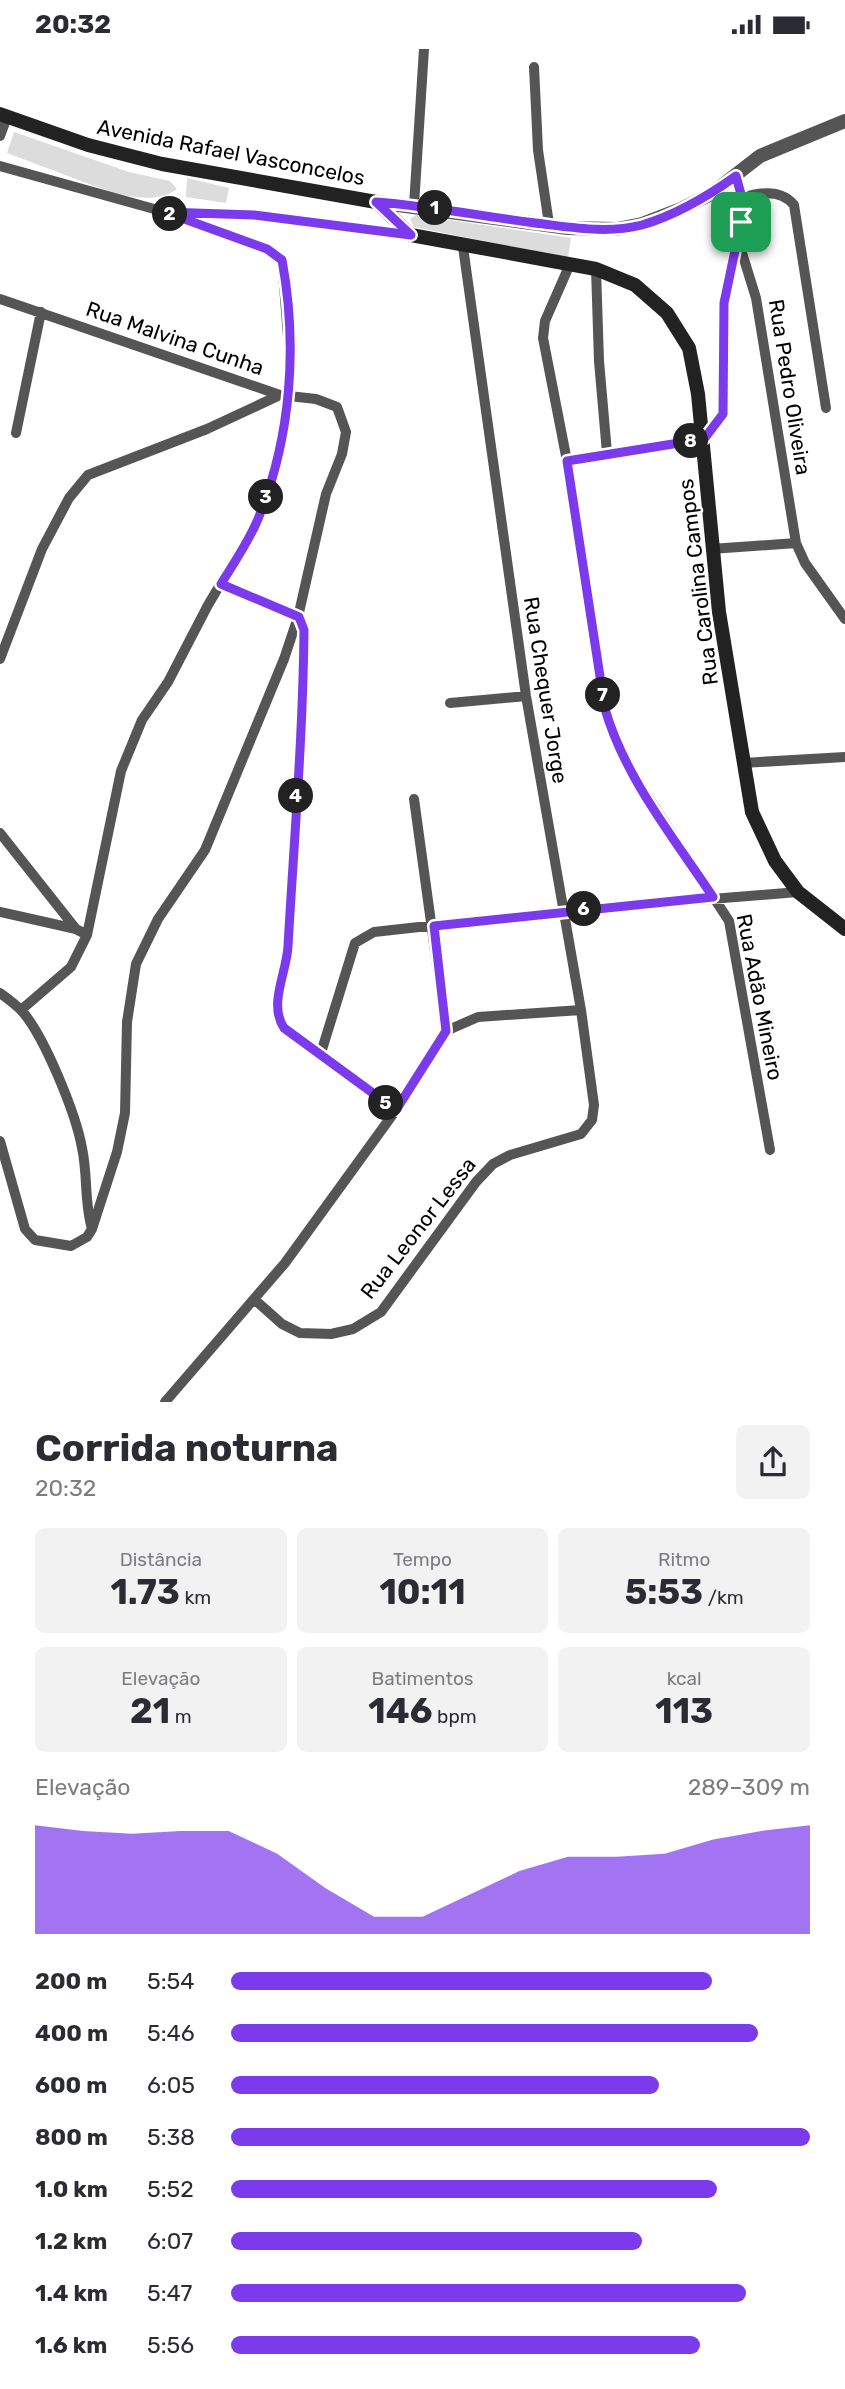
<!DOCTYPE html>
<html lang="pt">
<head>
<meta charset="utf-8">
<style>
  :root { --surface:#fff; --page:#f2f2f3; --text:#2b2b33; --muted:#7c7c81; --accent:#7c3aed }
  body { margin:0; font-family:Rubik,sans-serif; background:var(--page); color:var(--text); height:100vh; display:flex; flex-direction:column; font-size:26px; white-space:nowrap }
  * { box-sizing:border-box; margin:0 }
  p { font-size:23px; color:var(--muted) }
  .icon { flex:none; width:38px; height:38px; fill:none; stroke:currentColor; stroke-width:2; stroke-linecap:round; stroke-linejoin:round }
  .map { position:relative; height:1353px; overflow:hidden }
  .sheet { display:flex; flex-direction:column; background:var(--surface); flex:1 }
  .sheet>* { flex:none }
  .pin { position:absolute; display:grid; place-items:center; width:60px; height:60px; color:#fff; margin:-30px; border-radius:14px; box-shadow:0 4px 10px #0006 }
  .km { position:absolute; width:35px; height:35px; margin:-18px; border-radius:50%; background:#222; color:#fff; font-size:19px; line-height:35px; text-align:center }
  .round { display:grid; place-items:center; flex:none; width:74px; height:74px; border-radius:10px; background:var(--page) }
  .headline { display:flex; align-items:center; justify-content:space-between; height:119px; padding:0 35px }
  h1 { font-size:38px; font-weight:700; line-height:52px }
  .metrics { display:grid; grid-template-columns:repeat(3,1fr); gap:10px; height:119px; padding:7px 35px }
  .metrics div { display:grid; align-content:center; border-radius:10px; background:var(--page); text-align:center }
  .metrics b { font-size:35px; font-weight:700 }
  .metrics small { font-size:19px; font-weight:400 }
  .metrics p { font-size:19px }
  .chart { height:196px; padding:14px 35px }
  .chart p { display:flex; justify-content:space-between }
  .chart svg { width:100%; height:126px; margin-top:7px; fill:var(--accent); opacity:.7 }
  ul { padding:0 35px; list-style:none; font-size:23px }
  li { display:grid; grid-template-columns:112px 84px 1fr; align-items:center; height:52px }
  li i { height:18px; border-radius:9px; background:var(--accent) }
  .status { display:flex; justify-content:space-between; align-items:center; height:49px; padding:0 35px; background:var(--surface); direction:ltr }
  .status svg { height:19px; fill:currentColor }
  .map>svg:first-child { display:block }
  .green { fill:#dcdcdc }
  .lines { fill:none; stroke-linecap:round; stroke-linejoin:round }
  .minor { stroke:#555; stroke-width:10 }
  .tertiary { stroke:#555; stroke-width:14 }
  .secondary { stroke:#222; stroke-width:14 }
  .route-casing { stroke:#fff; stroke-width:14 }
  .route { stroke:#7c3aed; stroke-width:9 }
  .labels { text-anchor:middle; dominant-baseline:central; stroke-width:5; stroke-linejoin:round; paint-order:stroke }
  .street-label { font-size:21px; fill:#000; stroke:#fff }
</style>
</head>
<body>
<div class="status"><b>20:32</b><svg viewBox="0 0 49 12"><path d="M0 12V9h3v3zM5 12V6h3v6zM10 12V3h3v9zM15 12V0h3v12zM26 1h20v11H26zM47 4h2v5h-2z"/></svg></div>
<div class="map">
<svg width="845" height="1353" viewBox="0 0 845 1353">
  <rect width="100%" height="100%" fill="#fff"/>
  <path class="green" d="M14,83L129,123L170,132L177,140C160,153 133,149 113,144L7,104Z
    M187,129L229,139L226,154L186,148Z
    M416,166L571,189L568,209L414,178L410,170Z"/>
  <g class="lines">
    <path class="minor" d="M534,18L538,101L549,175
      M0,87L7,68
      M0,117L165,163L254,165L411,186
      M742,149C760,143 781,140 794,156L826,359
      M414,156L424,0
      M738,191L756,249L796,494L805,514L845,570
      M570,215L545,272L543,289L567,412L605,660L612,683L637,731L729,872L770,1101
      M596,220L599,312L607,404
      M0,250L280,346L316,350L337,358L346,383L342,405L326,445L298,568L284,610L205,801L158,870L136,915L127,973L125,1064L117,1103L92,1180L87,1188L71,1197L35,1191L25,1180L0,1092
      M16,384L41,263
      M567,412L704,390L723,365L724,254L741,173L742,149L736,126
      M711,500L796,494
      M221,535L298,568L304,581C302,686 294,791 288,896C287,923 268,955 284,979L396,1061
      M0,610L42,500L69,449L88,426L207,380L280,346
      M450,654L526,647
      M743,714L845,708
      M0,784L76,880
      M0,863L76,880L87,886L71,918L21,961
      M87,886L121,722L142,671L168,633L208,556L258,472L281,400L290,313L282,211L267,200L165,163
      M0,944C7,949 15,955 21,961C44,986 76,1065 82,1099C88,1126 84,1153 92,1180
      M446,982L478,968L581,961
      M320,1007L355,894L374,883L563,862L798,843
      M255,1251L282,1275L300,1284L331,1285L353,1280L381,1263L476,1133L493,1115L510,1106L581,1085L592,1071L594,1056L581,961L526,647L463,198
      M165,1353L285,1214L396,1061L446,982L414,750"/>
    <path class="tertiary" d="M376,153L568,179L617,180L642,175L681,160L711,145L760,107L845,72"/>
    <path class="secondary" d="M0,65L88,96L162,115L376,153L411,186L596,220L635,236L667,264L689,299L698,345L719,563L752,763L775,812L798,843L845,880"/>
  </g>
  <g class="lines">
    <defs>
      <path id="route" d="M736,127L742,149L741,173L724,254L723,365L704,390L567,412L605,660C625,729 674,789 713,848L434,877L446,982L396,1061L284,979C268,955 287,923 288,897C294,792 303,686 304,581L299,568L221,535C234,514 249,492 258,470C291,389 298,297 282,211L267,200L165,163L254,166L411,186L376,153C429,157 482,167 535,174C571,178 606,185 642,176C676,166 708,147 736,127Z"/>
    </defs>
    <use href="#route" class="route-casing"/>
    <use href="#route" class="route"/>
  </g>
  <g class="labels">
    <g class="street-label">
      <text transform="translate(231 103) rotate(11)">Avenida Rafael Vasconcelos</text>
      <text transform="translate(175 289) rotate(19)">Rua Malvina Cunha</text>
      <text transform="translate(790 338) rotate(81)">Rua Pedro Oliveira</text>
      <text transform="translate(698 533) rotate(-97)">Rua Carolina Campos</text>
      <text transform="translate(546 641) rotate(81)">Rua Chequer Jorge</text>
      <text transform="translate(760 948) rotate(79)">Rua Adão Mineiro</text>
      <text transform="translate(418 1179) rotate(-52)">Rua Leonor Lessa</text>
    </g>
  </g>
</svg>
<div class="pin" style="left:741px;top:173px;background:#1e9e55"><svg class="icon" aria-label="arrive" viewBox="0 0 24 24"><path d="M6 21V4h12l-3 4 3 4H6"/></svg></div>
<b class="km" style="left:435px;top:159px">1</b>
<b class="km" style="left:170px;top:165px">2</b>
<b class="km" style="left:266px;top:448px">3</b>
<b class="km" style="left:296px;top:747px">4</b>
<b class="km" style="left:386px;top:1054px">5</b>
<b class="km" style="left:584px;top:860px">6</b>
<b class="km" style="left:603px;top:646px">7</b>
<b class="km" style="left:691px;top:392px">8</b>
</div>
<section class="sheet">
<div class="headline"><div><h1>Corrida noturna</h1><p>20:32</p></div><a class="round"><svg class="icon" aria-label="share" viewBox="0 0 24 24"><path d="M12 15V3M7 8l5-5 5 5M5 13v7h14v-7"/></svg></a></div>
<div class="metrics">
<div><p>Distância</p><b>1.73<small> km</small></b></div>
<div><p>Tempo</p><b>10:11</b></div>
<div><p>Ritmo</p><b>5:53<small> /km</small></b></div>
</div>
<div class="metrics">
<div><p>Elevação</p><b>21<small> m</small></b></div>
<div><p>Batimentos</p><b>146<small> bpm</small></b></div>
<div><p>kcal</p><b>113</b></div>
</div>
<div class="chart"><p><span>Elevação</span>289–309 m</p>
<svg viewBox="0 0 160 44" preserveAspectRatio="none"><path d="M0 44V6L10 8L20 9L30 8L40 8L50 16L60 28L70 38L80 38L90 30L100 22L110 17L120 17L130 16L140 11L150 8L160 6V44z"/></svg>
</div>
<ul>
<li><b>200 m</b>5:54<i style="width:83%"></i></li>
<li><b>400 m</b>5:46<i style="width:91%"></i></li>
<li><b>600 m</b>6:05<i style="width:74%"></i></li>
<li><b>800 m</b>5:38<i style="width:100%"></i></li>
<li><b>1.0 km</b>5:52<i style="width:84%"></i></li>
<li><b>1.2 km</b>6:07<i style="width:71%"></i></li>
<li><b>1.4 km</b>5:47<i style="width:89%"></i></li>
<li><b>1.6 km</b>5:56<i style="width:81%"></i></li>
</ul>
</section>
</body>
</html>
